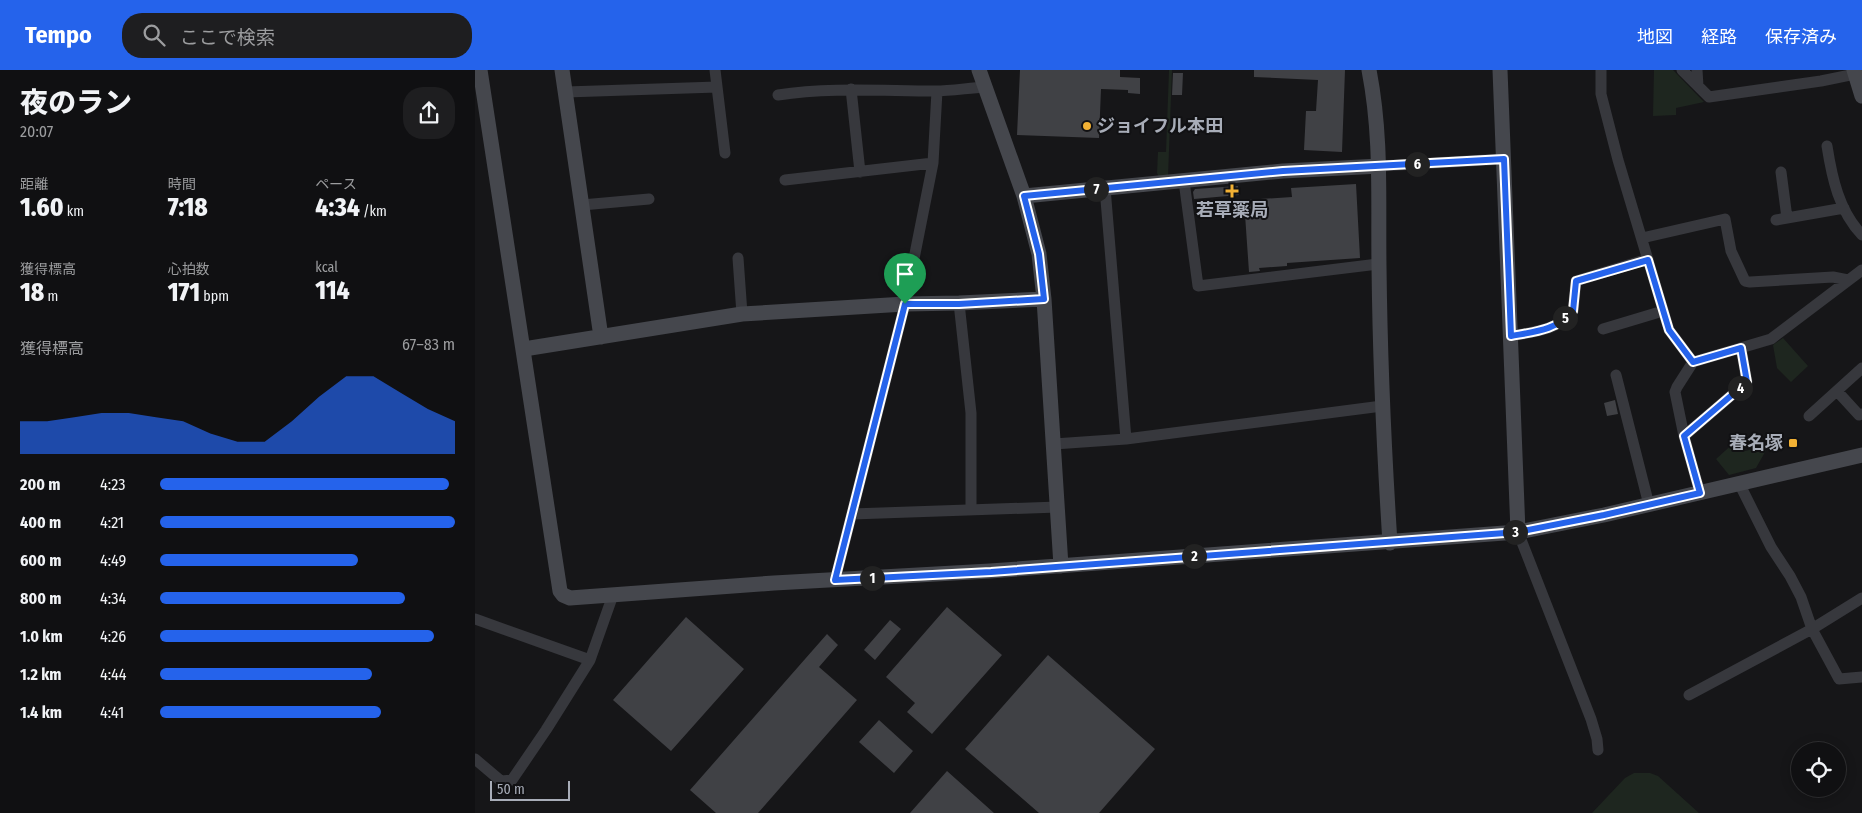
<!DOCTYPE html>
<html lang="ja">
<head>
<meta charset="utf-8">
<style>
  :root { --surface:#101012; --page:#1e1e20; --text:#f1f3f6; --muted:#9c9d9f; --line:#303032; --accent:#2563eb }
  body { margin:0; font-family:"Fira Sans Condensed","Noto Sans JP",sans-serif; background:var(--page); color:var(--text); height:100vh; display:flex; flex-direction:column; font-size:19px; white-space:nowrap }
  * { box-sizing:border-box; margin:0 }
  p { font-size:16px; color:var(--muted) }
  .icon { flex:none; width:28px; height:28px; fill:none; stroke:currentColor; stroke-width:2; stroke-linecap:round; stroke-linejoin:round }
  .map { position:relative; flex:1; overflow:hidden }
  .side { display:flex; flex-direction:column; background:var(--surface); width:475px }
  .side>* { flex:none }
  .controls { position:absolute; left:1316px; top:672px; display:grid; gap:10px }
  .controls a { display:grid; place-items:center; width:55px; height:55px; border-radius:50%; background:var(--surface); box-shadow:0 2px 12px #0003,0 0 0 1px var(--line); font-size:25px }
  .scale { position:absolute; left:15px; bottom:12px; width:80px; box-sizing:border-box; padding-left:5px; border:2px solid #a8adb8; border-top:0; font-size:14px; line-height:18px; white-space:nowrap; color:#a8adb8; -webkit-text-stroke:4px #111113; paint-order:stroke }
  .pin { position:absolute; display:grid; place-items:center; width:42px; height:42px; color:#fff; margin:-51px -21px; border-radius:50% 50% 50% 0; rotate:-45deg; box-shadow:0 0 5px #0007 }
  .pin .icon { rotate:45deg }
  .km { position:absolute; width:25px; height:25px; margin:-12px; border-radius:50%; background:#222; color:#fff; font-size:14px; line-height:25px; text-align:center }
  .round { display:grid; place-items:center; flex:none; width:52px; height:52px; border-radius:20px; background:var(--page) }
  .headline { display:flex; align-items:center; justify-content:space-between; height:85px; padding:0 20px }
  h1 { font-size:28px; font-weight:800; line-height:38px }
  .figures { display:grid; grid-template-columns:repeat(3,1fr); gap:8px; height:85px; padding:5px 20px }
  .figures div { display:grid; align-content:center }
  .figures b { font-size:25px; font-weight:800 }
  .figures small { font-size:14px; font-weight:400 }
  .figures p { font-size:14px }
  .chart { height:140px; padding:10px 20px }
  .chart p { display:flex; justify-content:space-between }
  .chart svg { width:100%; height:90px; margin-top:5px; fill:var(--accent); opacity:.7 }
  ul { padding:0 20px; list-style:none; font-size:16px }
  li { display:grid; grid-template-columns:80px 60px 1fr; align-items:center; height:38px }
  li i { height:12px; border-radius:6px; background:var(--accent) }
  header { display:flex; align-items:center; gap:30px; box-sizing:border-box; height:70px; padding:0 25px; background:var(--accent); color:#fff }
  header strong { font-size:24px }
  nav { display:flex; gap:28px; margin-inline-start:auto; font-size:18px }
  .search { width:350px; height:45px; background:var(--page); display:flex; align-items:center; gap:12px; box-sizing:border-box; padding:0 18px; border-radius:20px; color:var(--muted); font-size:19px }
  main { display:flex; flex:1; min-height:0 }
  .map>svg:first-child { display:block }
  .green { fill:#1e261f }
  .building { fill:#404145 }
  .lines { fill:none; stroke-linecap:round; stroke-linejoin:round }
  .street { stroke:#37383d; stroke-width:11 }
  .secondary { stroke:#45474d; stroke-width:15 }
  .route-casing { stroke:#fff; stroke-width:10 }
  .route { stroke:#2563eb; stroke-width:6 }
  .poi-dot { fill:#f2b134; stroke:#111113; stroke-width:2 }
  .labels { text-anchor:middle; dominant-baseline:central; stroke-width:4; stroke-linejoin:round; paint-order:stroke }
  .poi-label { font-size:18px; font-weight:bold; fill:#a8adb8; stroke:#111113; text-anchor:start }
</style>
</head>
<body>
<header>
<strong>Tempo</strong>
<div class="search"><svg class="icon" aria-label="search" viewBox="0 0 24 24"><circle cx="10" cy="10" r="6"/><path d="M15 15l6 6"/></svg>ここで検索</div>
<nav><a>地図</a><a>経路</a><a>保存済み</a></nav>
</header>
<main>
<section class="side">
<div class="headline"><div><h1>夜のラン</h1><p>20:07</p></div><a class="round"><svg class="icon" aria-label="share" viewBox="0 0 24 24"><path d="M12 15V3M7 8l5-5 5 5M5 13v7h14v-7"/></svg></a></div>
<div class="figures">
<div><p>距離</p><b>1.60<small> km</small></b></div>
<div><p>時間</p><b>7:18</b></div>
<div><p>ペース</p><b>4:34<small> /km</small></b></div>
</div>
<div class="figures">
<div><p>獲得標高</p><b>18<small> m</small></b></div>
<div><p>心拍数</p><b>171<small> bpm</small></b></div>
<div><p>kcal</p><b>114</b></div>
</div>
<div class="chart"><p><span>獲得標高</span>67–83 m</p>
<svg viewBox="0 0 160 44" preserveAspectRatio="none"><path d="M0 44V28L10 28L20 26L30 24L40 24L50 26L60 28L70 34L80 38L90 38L100 28L110 16L120 6L130 6L140 14L150 22L160 28V44z"/></svg>
</div>
<ul>
<li><b>200 m</b>4:23<i style="width:98%"></i></li>
<li><b>400 m</b>4:21<i style="width:100%"></i></li>
<li><b>600 m</b>4:49<i style="width:67%"></i></li>
<li><b>800 m</b>4:34<i style="width:83%"></i></li>
<li><b>1.0 km</b>4:26<i style="width:93%"></i></li>
<li><b>1.2 km</b>4:44<i style="width:72%"></i></li>
<li><b>1.4 km</b>4:41<i style="width:75%"></i></li>
</ul>
</section>
<div class="map">
<svg width="1387" height="743" viewBox="0 0 1387 743">
  <rect width="100%" height="100%" fill="#161618"/>
  <path class="green" d="M694,0H697L693,107H684L682,103L683,82H691Z
    M1179,0H1198L1229,32L1201,38V45L1178,46Z
    M1308,268L1333,296L1316,312L1302,298L1298,275Z
    M1261,371L1270,381L1294,375L1281,398L1254,405L1241,389Z
    M1159,703H1175L1183,706L1224,743H1117L1150,708Z"/>
  <path class="building" d="M545,0H645V7L665,8V24L653,23V20L626,19L624,68L542,65Z
    M779,0H870L867,82L829,80L831,41H841L843,10L779,7Z
    M698,3H708L707,25H697Z
    M881,114L885,188L812,193V196L784,198L785,201L774,202L769,130L817,127L816,118Z
    M763,116L764,125L719,129L718,122L720,119Z
    M1140,330L1143,344L1132,346L1129,333Z
    M472,537L527,585L457,664L432,642L440,633L411,607Z
    M211,547L269,599L196,681L138,630Z
    M415,550L426,559L400,590L389,580Z
    M352,564L363,575L344,597L382,630L283,743H241L215,720Z
    M573,585L680,679L624,743H564L490,679Z
    M404,650L438,681L419,703L384,672Z
    M472,701L519,743H435Z"/>
  <g class="lines">
    <path class="street" d="M240,0L250,83
      M1126,0V24L1143,90L1194,260L1218,292
      M1207,0L1234,27L1346,11L1380,4
      M1222,0L1223,16
      M376,19L385,102
      M91,22L242,17
      M303,25C355,17 408,21 460,21C476,21 493,18 510,17
      M1352,76C1357,108 1364,141 1387,165
      M905,96L1029,89
      M1306,102L1312,148
      M310,110L458,93
      M709,111L723,216L903,194
      M630,118L651,369
      M107,135L174,129
      M1301,150L1369,138
      M1167,168L1250,149L1256,181L1270,211L1275,212L1358,207L1373,210
      M263,188L267,244
      M484,233L496,343V440
      M1128,259L1188,241
      M1036,266C1058,262 1084,260 1098,241L1101,211L1173,189
      M1141,305L1174,435
      M1362,321L1384,345L1387,344
      M1334,346L1387,298
      M1209,366L1272,312L1266,278
      M579,374L651,369L907,336
      M1264,413L1296,477L1315,506L1326,527L1337,559L1364,609L1387,607
      M1225,423L1209,366L1200,322L1202,317L1218,292L1296,269L1387,200
      M377,444L583,437
      M1043,462L1116,649L1122,669L1123,680
      M360,510L430,234L458,93L462,21
      M0,549L115,590
      M1214,625L1337,559L1387,528
      M0,689L26,711L37,710L71,660L115,590L138,525"/>
    <path class="secondary" d="M5,0L85,521L88,525L95,528L299,513L515,501L1043,462L1129,445L1387,385
      M87,0L126,267
      M504,0L549,126L564,184L569,229L586,496
      M894,0C907,67 903,129 904,196C905,289 909,380 915,473
      M1025,0L1043,462
      M1379,0L1387,26
      M549,126L808,101L905,96
      M49,279L267,244L430,234L484,233L569,229"/>
  </g>
  <g class="lines">
    <defs>
      <path id="route" d="M1029,89L1036,266C1058,262 1083,260 1098,241L1101,211L1173,190L1194,260L1218,292L1266,278L1272,312L1209,366L1225,423L1129,445L1043,462L516,502L360,510L430,234H484L569,229L564,184L549,126L808,101Z"/>
    </defs>
    <use href="#route" class="route-casing"/>
    <use href="#route" class="route"/>
  </g>
  <g class="poi-dot">
    <circle cx="612" cy="56" r="5"/>
    <path d="M754.5 113.5h5v5h5v5h-5v5h-5v-5h-5v-5h5z"/>
    <rect x="1313" y="368" width="10" height="10" rx="2.5"/>
  </g>
  <g class="labels">
    <g class="poi-label">
      <text x="622" y="56">ジョイフル本田</text>
      <text x="757" y="140" text-anchor="middle">若草薬局</text>
      <text x="1308" y="373" text-anchor="end">春名塚</text>
    </g>
  </g>
</svg>
<div class="controls">
<a><svg class="icon" aria-label="locate" viewBox="0 0 24 24"><circle cx="12" cy="12" r="6"/><path d="M12 2v4M12 18v4M2 12h4M18 12h4"/></svg></a>
</div>
<div class="scale">50 m</div>
<div class="pin" style="left:430px;top:234px;background:#1e9e55"><svg class="icon" aria-label="arrive" viewBox="0 0 24 24"><path d="M6 21V4h12l-3 4 3 4H6"/></svg></div>
<b class="km" style="left:397px;top:508px">1</b>
<b class="km" style="left:719px;top:486px">2</b>
<b class="km" style="left:1040px;top:462px">3</b>
<b class="km" style="left:1265px;top:318px">4</b>
<b class="km" style="left:1090px;top:248px">5</b>
<b class="km" style="left:942px;top:94px">6</b>
<b class="km" style="left:621px;top:119px">7</b>
</div>
</main>
</body>
</html>
